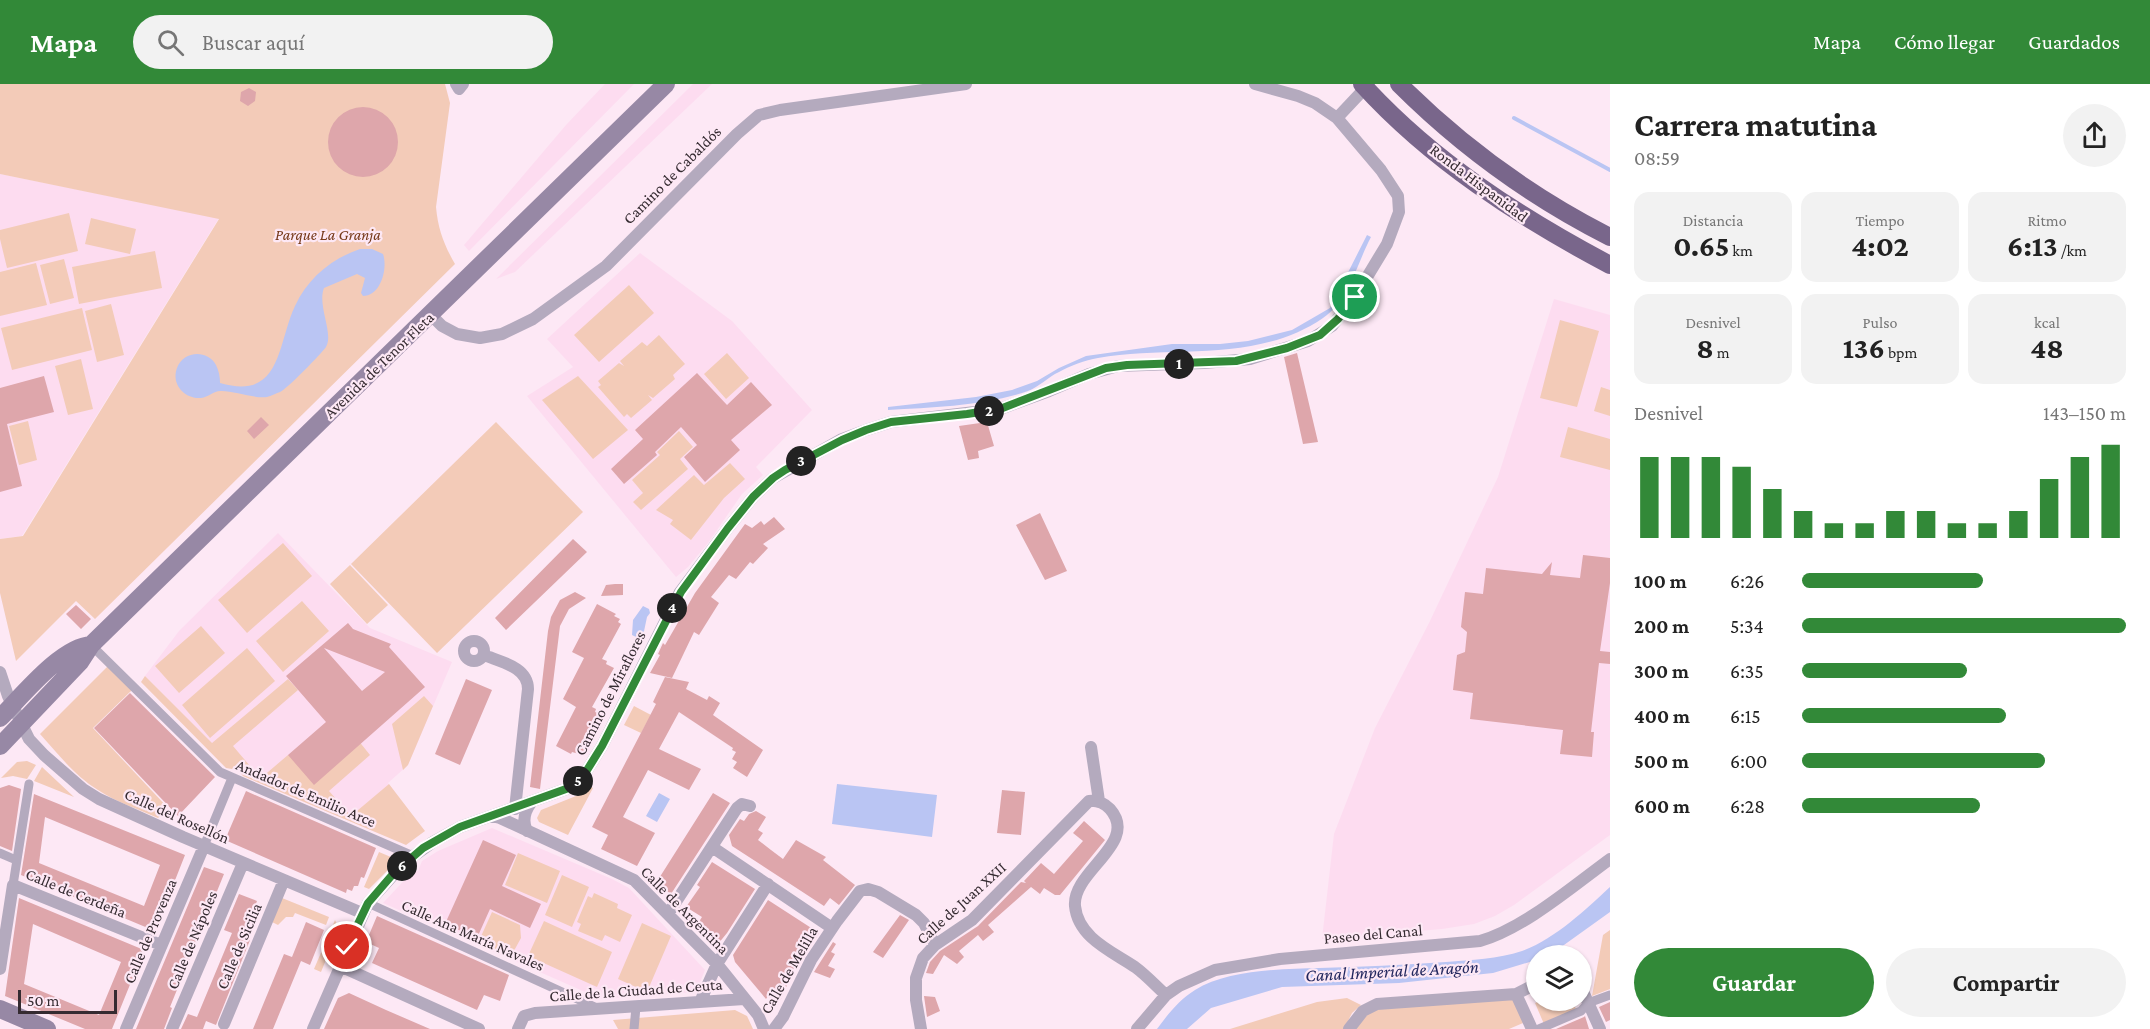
<!DOCTYPE html>
<html lang="es">
<head>
<meta charset="utf-8">
<style>
  :root { --surface:#fff; --page:#f2f2f2; --text:#222; --muted:#767676; --accent:#328938 }
  body { margin:0; font-family:"Crimson Pro",serif; background:var(--page); color:var(--text); height:100vh; display:flex; flex-direction:column; font-size:22px; white-space:nowrap }
  * { box-sizing:border-box; margin:0 }
  p { font-size:20px; color:var(--muted) }
  .icon { flex:none; width:33px; height:33px; fill:none; stroke:currentColor; stroke-width:2; stroke-linecap:round; stroke-linejoin:round }
  .map { position:relative; flex:1; overflow:hidden }
  .panel { display:flex; flex-direction:column; background:var(--surface); width:540px }
  .panel>* { flex:none }
  .tools { position:absolute; left:1526px; top:861px; display:grid; gap:12px }
  .tools a { display:grid; place-items:center; width:66px; height:66px; border-radius:50%; background:var(--surface); box-shadow:0 2px 4px #0004; font-size:30px }
  .scale { position:absolute; left:18px; bottom:15px; width:99px; box-sizing:border-box; padding-left:6px; border:3px solid #352b31; border-top:0; font-size:16px; line-height:21px; white-space:nowrap; color:#352b31; -webkit-text-stroke:4px #fde8f5; paint-order:stroke }
  .pin { position:absolute; display:grid; place-items:center; width:51px; height:51px; color:#fff; margin:-26px; border:3px solid #fff; border-radius:50%; box-shadow:0 2px 6px #0007 }
  .km { position:absolute; width:30px; height:30px; margin:-15px; border-radius:50%; background:#222; color:#fff; font-size:16px; line-height:30px; text-align:center }
  .round { display:grid; place-items:center; flex:none; width:63px; height:63px; border-radius:32px; background:var(--page) }
  .headline { display:flex; align-items:center; justify-content:space-between; height:102px; padding:0 24px }
  h1 { font-size:33px; font-weight:700; line-height:45px }
  .stats { display:grid; grid-template-columns:repeat(3,1fr); gap:9px; height:102px; padding:6px 24px }
  .stats div { display:grid; align-content:center; border-radius:15px; background:var(--page); text-align:center }
  .stats b { font-size:30px; font-weight:700 }
  .stats small { font-size:16px; font-weight:400 }
  .stats p { font-size:16px }
  .chart { height:168px; padding:12px 24px }
  .chart p { display:flex; justify-content:space-between }
  .chart svg { width:100%; height:108px; margin-top:6px; stroke:var(--accent); stroke-width:6 }
  .primary-button { display:flex; gap:12px; margin-top:auto; padding:12px 24px }
  .primary-button a { flex:1; height:69px; border-radius:36px; background:var(--accent); color:#fff; font-size:24px; font-weight:700; line-height:69px; text-align:center }
  .primary-button a+a { background:var(--page); color:var(--text) }
  ul { padding:0 24px; list-style:none; font-size:20px }
  li { display:grid; grid-template-columns:96px 72px 1fr; align-items:center; height:45px }
  li i { height:15px; border-radius:8px; background:var(--accent) }
  header { display:flex; align-items:center; gap:36px; box-sizing:border-box; height:84px; padding:0 30px; background:var(--accent); color:#fff }
  header strong { font-size:28px }
  nav { display:flex; gap:33px; margin-inline-start:auto; font-size:21px }
  .search { width:420px; height:54px; background:var(--page); display:flex; align-items:center; gap:15px; box-sizing:border-box; padding:0 21px; border-radius:33px; color:var(--muted); font-size:22px }
  main { display:flex; flex:1; min-height:0 }
  .map>svg:first-child { display:block }
  .built { fill:#fddcf0 }
  .green { fill:#f3cbb8 }
  .water { fill:#bac5f3 }
  .lines { fill:none; stroke-linecap:round; stroke-linejoin:round }
  .stream { stroke:#bac5f3; stroke-width:4 }
  .building { fill:#dea6ab; fill-rule:evenodd }
  .pedestrian { stroke:#b4aabe; stroke-width:9 }
  .minor { stroke:#b4aabe; stroke-width:12 }
  .secondary { stroke:#9788a5; stroke-width:18 }
  .trunk { stroke:#79668b; stroke-width:18 }
  .route-casing { stroke:#fff; stroke-width:12 }
  .route { stroke:#328938; stroke-width:8 }
  .labels { text-anchor:middle; dominant-baseline:central; stroke-width:4.5; stroke-linejoin:round; paint-order:stroke }
  .street-label { font-size:16px; fill:#352b31; stroke:#fde8f5 }
  .park-label { font-size:16px; font-style:italic; fill:#763919; stroke:#fde8f5 }
  .water-label { font-size:18px; font-style:italic; fill:#22275e; stroke:#fde8f5 }
</style>
</head>
<body>
<header>
<strong>Mapa</strong>
<div class="search"><svg class="icon" aria-label="search" viewBox="0 0 24 24"><circle cx="10" cy="10" r="6"/><path d="M15 15l6 6"/></svg>Buscar aquí</div>
<nav><a>Mapa</a><a>Cómo llegar</a><a>Guardados</a></nav>
</header>
<main>
<div class="map">
<svg width="1610" height="945" viewBox="0 0 1610 945">
  <rect width="100%" height="100%" fill="#fde8f5"/>
  <path class="built" d="M605,0H634L469,167L464,161L566,41Z
    M693,0H712L515,188L496,195Z
    M0,90L219,134L22,452L0,455Z
    M640,169L732,237L812,326L756,383L763,391L742,410L708,459L688,483L676,493L527,312L573,283L547,255Z
    M1554,215L1610,231V751L1514,821L1495,832L1474,840L1442,845L1322,855L1334,750L1375,644L1429,539L1498,393Z
    M278,449L370,544L452,578L408,681L388,699L396,710L380,750L243,692L145,592L179,547Z
    M492,744L612,795L629,804L705,886L696,908L601,915L383,819L413,787H418L422,777L438,767Z"/>
  <path class="green" d="M0,0H445L450,19L436,123C438,145 444,161 455,180L95,535L76,517L16,577L0,509V455L23,452L219,135L0,90Z
    M69,129L78,167L7,184L0,155V146Z
    M91,134L136,145L130,170L85,160Z
    M155,167L162,204L79,220L72,183Z
    M64,175L74,214L50,220L40,181Z
    M36,179L47,221L0,232V188Z
    M629,201L654,229L599,278L574,251Z
    M111,220L124,271L97,278L85,227Z
    M82,224L92,266L12,286L1,244Z
    M1560,236L1599,247L1577,323L1540,314Z
    M659,251L685,280L673,291L675,295L653,314L648,311L652,316L631,334L627,330L624,333L598,303L601,301L598,297L619,279L624,282L620,277L642,258L647,262Z
    M727,269L749,294L726,315L704,290Z
    M81,275L93,325L68,331L55,282Z
    M578,292L628,346L593,375L542,316Z
    M1601,303L1610,306V332L1594,327Z
    M28,337L37,376L19,381L9,342Z
    M496,338L583,428L437,569L351,480Z
    M1568,343L1610,355V386L1560,373Z
    M679,347L693,363L680,375L688,385L641,426L633,418L643,409L632,396L660,371L657,368Z
    M730,379L745,395L724,414L691,456L670,440L673,436L656,426L694,391L704,401Z
    M283,459L312,492L247,549L218,516Z
    M350,481L388,521L367,540L330,500Z
    M302,517L329,547L283,588L256,557Z
    M201,542L225,569L179,609L155,582Z
    M247,564L275,597L210,654L182,621Z
    M108,582L132,606L93,644L168,724L158,734C138,725 116,718 98,706C75,692 58,670 40,650Z
    M145,592L212,659L288,595L298,606L233,662L250,682L235,683L232,685L226,684L141,598Z
    M424,612L433,622L408,681L403,686L392,640Z
    M634,622L651,631L641,649L624,641Z
    M358,656L370,671L329,707L351,732L389,700L425,747L406,761L243,692L239,687L254,686L261,694L288,671Z
    M27,677L36,681L27,695L13,692L1,694L17,678Z
    M42,683L74,713L34,697Z
    M589,702L593,704L592,706L568,751L539,738L537,734L541,726L576,712Z
    M379,768L398,776L369,805L364,803Z
    M518,769L560,787L547,819L505,801Z
    M562,791L589,803L572,843L545,831Z
    M594,809L618,820L617,824L632,831L620,858L605,851L602,857L578,847L581,840L577,838L588,812L592,814Z
    M282,814L329,833L326,841L295,829L293,833H286L278,841L272,838Z
    M492,828L520,841L521,854L510,874L478,859Z
    M335,836L339,844L321,888L314,885Z
    M544,837L612,868L597,903L528,872Z
    M642,839L671,852L647,908L618,895Z
    M1610,846V905L1592,912L1603,851Z
    M1516,910L1528,937L1509,945H1349L1363,927Z
    M1347,914L1361,921L1352,929L1344,945H1230L1317,918Z
    M1540,917H1572L1576,925L1544,940L1535,919Z
    M735,926L747,932L753,945H618L613,936Z"/>
  <path class="water" d="M1367,151L1371,153C1357,179 1349,217 1323,234C1256,280 1173,261 1098,274C1085,276 1070,282 1059,288C1048,293 1039,303 1028,307C984,322 934,323 888,326V323L976,313L1012,306L1037,297L1059,284L1086,272L1172,260H1220L1248,257L1292,246L1330,224Z
    M360,165H372L383,170C388,184 381,212 363,212L361,209L365,194L357,190L324,204C317,222 334,249 326,263C322,269 286,306 280,308C277,309 271,312 267,313C257,315 234,307 222,307C214,306 209,313 201,314C184,315 171,300 177,284C183,267 207,265 216,281C219,287 220,293 220,299C282,317 277,260 295,222C308,194 331,175 360,165Z
    M643,522L649,525L650,529L647,533L643,552L636,553L632,551L633,536Z
    M837,700L937,711L932,753L832,740Z
    M659,709L670,715L657,738L646,732Z
    M1610,803V828L1550,871L1536,872V876L1493,889L1464,892L1399,899L1282,903L1211,924L1187,945H1157C1168,930 1179,916 1195,906C1227,886 1282,885 1319,884C1361,883 1403,881 1446,878C1471,876 1498,875 1522,867C1555,855 1585,826 1610,803Z"/>
  <g class="lines">
    <path class="stream" d="M1514,34L1610,86"/>
  </g>
  <path class="building" d="M249,4L256,8L255,17L248,22L240,17L241,8Z
    M328 58a35 35 0 1 1 70 0a35 35 0 1 1-70 0Z
    M1297,269L1318,358L1303,360L1284,273Z
    M697,289L727,321L751,298L772,321L731,356L740,366L705,398L684,373L697,361L681,343L655,368L657,371L624,400L611,385L643,355L635,346Z
    M44,292L54,328L7,340L22,402L0,408V304Z
    M261,333L269,341L254,355L247,347Z
    M987,338L994,362L978,367L979,374L968,376L959,342Z
    M1040,429L1067,487L1045,496L1016,441Z
    M774,433L785,445L763,460L768,464L753,480L750,478L736,495L729,491L711,513L719,519L699,551L694,548L672,594L650,589L660,571L658,570L663,559L665,561L695,509L745,440L752,444L761,437L764,441Z
    M573,455L587,468L506,546L495,534Z
    M1583,471L1610,474V499L1600,567L1610,568V580L1599,579L1591,648H1594L1592,673L1560,670L1563,646L1470,635L1473,609L1453,606L1457,571L1465,568L1467,548L1461,543L1465,508L1483,510L1486,484L1542,490L1552,478L1550,491L1580,494Z
    M615,500H623V511L601,512L606,501Z
    M575,508L586,514L569,525L560,542L540,705L530,703L548,547L551,533L560,516Z
    M597,520L616,530L614,532L620,535L618,538L621,540L602,575L607,577L606,580L614,584L592,623L596,625L595,628L600,630L599,633L602,634L584,669L580,667L579,670L572,668L571,670L556,662L576,623L563,615L584,574L572,568Z
    M76,521L91,535L81,545L66,530Z
    M348,539L353,545L391,560L389,563L425,603L314,701L288,671L326,638L286,592ZM324,564L385,588L362,607Z
    M665,593L689,598L686,605L707,616L709,612L720,619L713,631L763,666L747,693L733,684L737,678L732,675L736,668L732,666L733,664L679,628L659,665L701,685L689,706L648,686L623,733L655,749L637,782L601,765L608,751L592,743L656,620L653,618Z
    M466,595L492,606L460,681L435,670Z
    M130,609L215,693L178,732L94,644Z
    M9,701L21,705L12,767L0,762V704Z
    M1002,706L1025,708L1021,751L997,749Z
    M246,707L376,764L364,794L361,793L358,802H354L352,807L347,805L346,809L225,756Z
    M713,709L730,719L671,810L656,799Z
    M34,710L185,771L155,847L21,791ZM45,733L160,781L144,822L39,779Z
    M756,727L766,733L758,746L763,749L758,756L771,766L783,775L796,756L826,773L823,776L855,801L839,821L830,814L824,822L732,762L729,751L740,735L744,737L749,730Z
    M1084,737L1105,756L1060,811H1055L1044,804L1040,810L1031,803L988,841L994,848L983,857L978,851L959,867L964,873L957,880L944,871L933,890L926,889L930,878L940,867L978,842L1021,798L1026,799L1024,797L1041,779L1054,790L1083,757L1073,749Z
    M483,756L516,771L502,802L541,820L530,844L490,825L477,854L445,840Z
    M712,778L755,805L727,849L718,860L695,844L702,833L686,823L700,803L697,801Z
    M204,783L224,790L170,923L172,924L164,945H136Z
    M239,810L257,817L243,853L250,856L216,941L206,937L203,945H181L188,930L197,933L232,849L224,846Z
    M19,814L144,866L112,945H85L5,912ZM33,840L121,878L99,931L24,900Z
    M768,816L819,849L799,882L796,880L781,915L773,919L768,912L766,915L735,878L733,871Z
    M900,831L909,836L883,874L873,868Z
    M377,832L509,891L500,917L484,911L477,926L372,879L379,864L366,858Z
    M306,838L324,846L310,881L301,877L273,945H253L284,870L292,873Z
    M833,858L836,860L831,868L835,870L828,882L835,885L830,894L814,888Z
    M349,909L386,926L430,945H324L338,914Z
    M924,912L935,913L940,927L927,933Z
    M1610,918V936L1606,938L1599,923Z
    M1585,932L1589,945H1556L1584,933Z"/>
  <g class="lines">
    <path class="pedestrian" d="M91,561L220,688L413,772
      M204,762L232,694
      M0,769L16,776
      M13,801L29,700
      M368,819L597,924
      M634,945L636,923
      M1539,945L1581,927L1588,919L1610,911"/>
    <path class="minor" d="M456,0L459,5L463,0
      M1337,34L1369,0
      M431,231L442,242L457,250L480,254L502,250L533,235L606,182L737,50L759,31L780,26L966,0
      M464 567a10 10 0 1 1 20 0a10 10 0 1 1-20 0Z
      M484,571C501,578 528,583 528,605L515,725
      M0,588L8,612L29,655L44,671L83,705L99,715L183,753L362,829
      M1091,663L1099,717
      M491,732L500,734L634,796L717,880L758,931L764,945
      M527,747C522,737 525,727 531,719
      M712,763L832,844
      M668,830L737,724L742,720L750,722
      M340,882L479,945
      M0,885L13,801L161,861
      M1581,903L1600,945
      M1516,910L1532,945
      M700,918L717,880L768,800
      M224,940L284,796
      M126,945L204,762
      M172,945L243,779
      M313,945L368,819L405,778L433,758L460,743L566,705L584,691L602,662L680,508L728,444L753,413L773,394L842,355L866,346L891,338L1000,325L1049,307L1089,290L1118,282L1204,279L1250,275L1308,257L1332,242L1355,213L1387,160L1399,128L1398,112L1381,86L1337,34L1315,19L1298,12L1255,0
      M518,945L524,932L535,929L744,915
      M774,945L783,933L811,876L837,837L860,807L868,805L878,808L916,831L924,839L935,861
      M921,945L916,916V894L923,874L935,861L972,836L1089,717C1098,716 1104,719 1110,725C1140,759 1072,787 1075,822C1078,854 1113,868 1135,883C1146,891 1156,902 1166,911
      M1137,945L1166,911L1179,902L1215,886L1280,875L1480,857C1523,845 1573,802 1610,775
      M1349,945L1363,927L1377,920L1516,910L1536,900"/>
    <path class="secondary" d="M0,634C22,612 61,563 91,561
      M0,662L80,578L91,561L666,0
      M0,925L47,945"/>
    <path class="trunk" d="M1362,0C1431,76 1519,133 1610,181
      M1399,0C1460,61 1533,114 1610,153"/>
  </g>
  <g class="lines">
    <defs>
      <path id="route" d="M347,863L368,819L393,790L423,764L460,743L566,705L584,691L602,662L681,508L728,444L753,413L773,394L785,386L842,356L866,346L891,338L967,330L1000,325L1106,284L1127,281L1236,277L1287,264L1320,251L1338,235L1355,213"/>
    </defs>
    <use href="#route" class="route-casing"/>
    <use href="#route" class="route"/>
  </g>
  <g class="labels">
    <g class="street-label">
      <text transform="translate(672 91) rotate(-45)">Camino de Cabaldós</text>
      <text transform="translate(1479 99) rotate(37)">Ronda Hispanidad</text>
      <text transform="translate(379 281) rotate(-44)">Avenida de Tenor Fleta</text>
      <text transform="translate(610 609) rotate(-63)">Camino de Miraflores</text>
      <text transform="translate(306 709) rotate(23)">Andador de Emilio Arce</text>
      <text transform="translate(177 732) rotate(24)">Calle del Rosellón</text>
      <text transform="translate(76 809) rotate(22)">Calle de Cerdeña</text>
      <text transform="translate(961 819) rotate(-42)">Calle de Juan XXII</text>
      <text transform="translate(685 826) rotate(45)">Calle de Argentina</text>
      <text transform="translate(150 847) rotate(-67)">Calle de Provenza</text>
      <text transform="translate(1373 850) rotate(-5)">Paseo del Canal</text>
      <text transform="translate(473 851) rotate(24)">Calle Ana María Navales</text>
      <text transform="translate(192 856) rotate(-67)">Calle de Nápoles</text>
      <text transform="translate(239 862) rotate(-67)">Calle de Sicilia</text>
      <text transform="translate(789 886) rotate(-60)">Calle de Melilla</text>
      <text transform="translate(636 906) rotate(-4)">Calle de la Ciudad de Ceuta</text>
    </g>
    <g class="park-label">
      <text x="328" y="150">Parque La Granja</text>
    </g>
    <g class="water-label">
      <text transform="translate(1392 887) rotate(-3)">Canal Imperial de Aragón</text>
    </g>
  </g>
</svg>
<div class="tools">
<a><svg class="icon" aria-label="layers" viewBox="0 0 24 24"><path d="M12 4l9 5-9 5-9-5zM3 14l9 5 9-5"/></svg></a>
</div>
<div class="scale">50 m</div>
<div class="pin" style="left:1355px;top:213px;background:#1e9e55"><svg class="icon" aria-label="arrive" viewBox="0 0 24 24"><path d="M6 21V4h12l-3 4 3 4H6"/></svg></div>
<div class="pin" style="left:347px;top:863px;background:#d93025"><svg class="icon" aria-label="check" viewBox="0 0 24 24"><path d="M5 12l5 5 9-10"/></svg></div>
<b class="km" style="left:1179px;top:280px">1</b>
<b class="km" style="left:989px;top:327px">2</b>
<b class="km" style="left:801px;top:377px">3</b>
<b class="km" style="left:672px;top:524px">4</b>
<b class="km" style="left:578px;top:697px">5</b>
<b class="km" style="left:402px;top:782px">6</b>
</div>
<section class="panel">
<div class="headline"><div><h1>Carrera matutina</h1><p>08:59</p></div><a class="round"><svg class="icon" aria-label="share" viewBox="0 0 24 24"><path d="M12 15V3M7 8l5-5 5 5M5 13v7h14v-7"/></svg></a></div>
<div class="stats">
<div><p>Distancia</p><b>0.65<small> km</small></b></div>
<div><p>Tiempo</p><b>4:02</b></div>
<div><p>Ritmo</p><b>6:13<small> /km</small></b></div>
</div>
<div class="stats">
<div><p>Desnivel</p><b>8<small> m</small></b></div>
<div><p>Pulso</p><b>136<small> bpm</small></b></div>
<div><p>kcal</p><b>48</b></div>
</div>
<div class="chart"><p><span>Desnivel</span>143–150 m</p>
<svg viewBox="0 0 160 44" preserveAspectRatio="none"><path d="M5 44V11M15 44V11M25 44V11M35 44V15M45 44V24M55 44V33M65 44V38M75 44V38M85 44V33M95 44V33M105 44V38M115 44V38M125 44V33M135 44V20M145 44V11M155 44V6"/></svg>
</div>
<ul>
<li><b>100 m</b>6:26<i style="width:56%"></i></li>
<li><b>200 m</b>5:34<i style="width:100%"></i></li>
<li><b>300 m</b>6:35<i style="width:51%"></i></li>
<li><b>400 m</b>6:15<i style="width:63%"></i></li>
<li><b>500 m</b>6:00<i style="width:75%"></i></li>
<li><b>600 m</b>6:28<i style="width:55%"></i></li>
</ul>
<div class="primary-button"><a>Guardar</a><a>Compartir</a></div>
</section>
</main>
</body>
</html>
